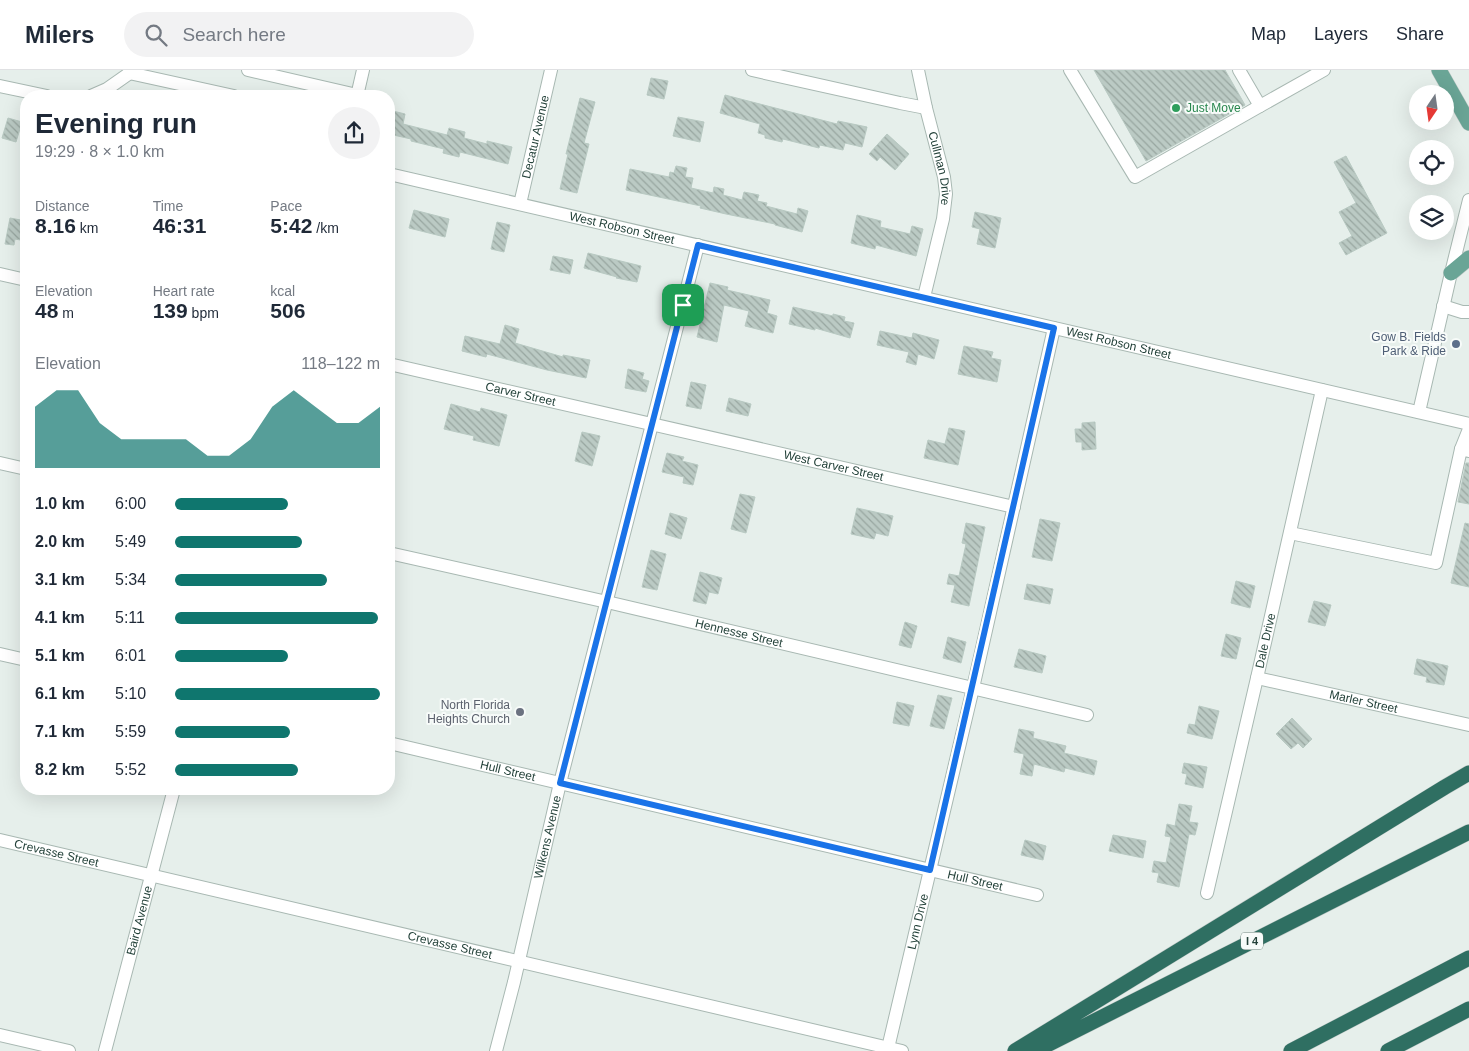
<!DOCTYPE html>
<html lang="en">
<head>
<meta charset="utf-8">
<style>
  :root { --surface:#fff; --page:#f2f2f3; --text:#1f2937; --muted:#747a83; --line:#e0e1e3; --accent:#0f766e }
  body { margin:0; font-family:Helvetica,sans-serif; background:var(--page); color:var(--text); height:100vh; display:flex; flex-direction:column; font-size:19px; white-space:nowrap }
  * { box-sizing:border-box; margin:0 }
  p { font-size:16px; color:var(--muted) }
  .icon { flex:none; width:28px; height:28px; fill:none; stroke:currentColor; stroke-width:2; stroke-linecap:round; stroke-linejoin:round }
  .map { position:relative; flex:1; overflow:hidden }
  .panel { position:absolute; left:20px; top:20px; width:375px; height:705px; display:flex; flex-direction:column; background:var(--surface); border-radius:20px; box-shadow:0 5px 20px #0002 }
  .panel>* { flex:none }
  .needle { width:32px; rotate:193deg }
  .tools { position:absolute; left:1409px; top:15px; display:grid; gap:10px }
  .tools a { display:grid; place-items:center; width:45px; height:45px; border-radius:50%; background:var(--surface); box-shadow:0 5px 20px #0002; font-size:25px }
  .pin { position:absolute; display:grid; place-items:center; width:42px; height:42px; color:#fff; margin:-21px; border-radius:10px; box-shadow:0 2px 8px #0006 }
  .round { display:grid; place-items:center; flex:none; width:52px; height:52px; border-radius:26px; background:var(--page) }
  .summary { display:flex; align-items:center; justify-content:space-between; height:85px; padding:0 15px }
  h1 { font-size:28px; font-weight:600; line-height:38px }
  .metrics { display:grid; grid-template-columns:repeat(3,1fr); gap:8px; height:85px; padding:5px 15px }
  .metrics div { display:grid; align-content:center }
  .metrics b { font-size:21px; font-weight:600 }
  .metrics small { font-size:14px; font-weight:400 }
  .metrics p { font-size:14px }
  .chart { height:140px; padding:10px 15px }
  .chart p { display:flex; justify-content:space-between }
  .chart svg { width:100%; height:90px; margin-top:5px; fill:var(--accent); opacity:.7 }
  ul { padding:0 15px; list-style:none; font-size:16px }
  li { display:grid; grid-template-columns:80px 60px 1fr; align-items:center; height:38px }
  li i { height:12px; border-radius:6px; background:var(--accent) }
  header { display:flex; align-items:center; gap:30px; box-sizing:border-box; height:70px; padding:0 25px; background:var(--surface); border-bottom:1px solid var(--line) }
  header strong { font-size:24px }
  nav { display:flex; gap:28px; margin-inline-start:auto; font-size:18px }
  .search { width:350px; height:45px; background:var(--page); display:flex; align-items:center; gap:12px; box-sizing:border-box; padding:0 18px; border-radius:28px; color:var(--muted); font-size:19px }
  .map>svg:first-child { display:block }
  .building { fill:url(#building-back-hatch); stroke:#b8c9c2 }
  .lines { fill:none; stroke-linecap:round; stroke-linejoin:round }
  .minor-casing { stroke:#a8b8b2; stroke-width:14 }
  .major-casing { stroke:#c2cac8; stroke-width:16 }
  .highway-casing { stroke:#c2cac8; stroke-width:16 }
  .minor { stroke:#fff; stroke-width:12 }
  .major { stroke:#6aa596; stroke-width:15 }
  .highway { stroke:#2f6f62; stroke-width:15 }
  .route-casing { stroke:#fff; stroke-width:10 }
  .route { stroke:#1a73e8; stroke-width:6 }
  .leisure-dot { fill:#2e9e5b; stroke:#f7fbf9; stroke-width:2 }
  .service-dot { fill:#5c6f8a; stroke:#f7fbf9; stroke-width:2 }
  .worship-dot { fill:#6b7280; stroke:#f7fbf9; stroke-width:2 }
  .labels { text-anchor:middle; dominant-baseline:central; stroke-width:4; stroke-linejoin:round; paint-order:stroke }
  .shield { fill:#f7fbf9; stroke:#637a73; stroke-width:1 }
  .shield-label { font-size:11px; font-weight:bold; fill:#24423a }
  .leisure-label { font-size:12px; fill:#27864d; stroke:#f7fbf9; text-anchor:start }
  .street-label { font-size:12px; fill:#24423a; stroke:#f7fbf9 }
  .service-label { font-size:12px; fill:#4e5e75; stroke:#f7fbf9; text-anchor:end }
  .worship-label { font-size:12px; fill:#5b616d; stroke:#f7fbf9; text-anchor:end }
</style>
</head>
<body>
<header>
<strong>Milers</strong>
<div class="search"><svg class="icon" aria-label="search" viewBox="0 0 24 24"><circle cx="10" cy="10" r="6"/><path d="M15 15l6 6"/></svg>Search here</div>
<nav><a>Map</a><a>Layers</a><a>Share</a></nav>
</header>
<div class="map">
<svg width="1469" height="981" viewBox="0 0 1469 981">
  <defs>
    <pattern id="building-back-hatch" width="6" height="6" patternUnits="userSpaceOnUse" patternTransform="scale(1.25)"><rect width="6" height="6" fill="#bbcac4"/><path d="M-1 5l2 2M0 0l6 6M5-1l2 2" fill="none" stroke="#98a6a0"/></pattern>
  </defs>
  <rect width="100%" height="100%" fill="#e6efeb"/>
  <path class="building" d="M1094,0H1225L1245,35L1146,91Z
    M651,8L668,11L664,29L647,25Z
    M725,25L837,54L838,51L867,57L862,77L845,73L843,80L820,75L819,78L783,69L782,72L765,68V65L758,63L760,54L720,43Z
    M580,28L595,32L584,73L589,74L577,123L560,119L568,84H566Z
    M389,40L405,44L403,54L447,65L449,58L465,62L464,68L487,74V71L512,77L508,94L460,82L459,87L443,83L444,79L411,71V69L389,64Z
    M678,47L704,52L700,72L673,66Z
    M8,48L22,52L16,72L2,68Z
    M887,64L909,84L895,100L880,87L877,91L869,84Z
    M1346,86L1387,163L1346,185L1339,173L1352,166L1339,142L1356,133L1334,92Z
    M676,96L687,98L685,107L693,108L691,118L713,123L714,117L724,119L723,125L742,130L744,122L759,125L757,131L767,133L766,136L797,144L798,138L808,141L802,162L775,155V154L726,144L700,138L701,136L626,120L630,99L669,107L670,102L674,103Z
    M414,140L449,149L445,167L409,158Z
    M975,142L1001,148L995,178L977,174L980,159L972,157Z
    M857,145L881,151L880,157L910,164L912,156L923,159L916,186L876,175L875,179L851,173Z
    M10,148L26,151V171L15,169L14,175L5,174Z
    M497,152L510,155L504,182L491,179Z
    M588,183L641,196L637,212L616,208L617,207L584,198Z
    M553,186L573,190L570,204L550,200Z
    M710,213L728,217L727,220L770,230L767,243L777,246L773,263L745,256L749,241L724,235L717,272L697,267Z
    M793,237L833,246V244L845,247L844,251L854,253L850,268L815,258V260L789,254Z
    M505,255L519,259L515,273L563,287V285L590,290L586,308L547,300L487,284L486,287L462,281L465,266L500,274Z
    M880,261L912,268L913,263L939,270L934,289L918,284L916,295L906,292L909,282L877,275Z
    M964,276L993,282L991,288L1001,290L997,312L958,304Z
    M628,299L644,303L642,309L649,311L646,322L625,318Z
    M691,312L706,315L701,339L686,336Z
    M729,328L751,334L748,346L726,341Z
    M451,334L480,342L481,338L507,345L499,376L473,370L474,366L444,359Z
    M1095,352L1096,379L1082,380V372H1076L1075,359H1082V353Z
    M949,358L965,361L958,395L924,388L928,370L945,374Z
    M582,362L600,366L592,396L575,391Z
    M667,383L684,387L682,391L698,395L693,415L683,413L684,407L662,402Z
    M1466,393H1469V434L1458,432Z
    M740,424L755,427L746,463L731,459Z
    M857,438L893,446L888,466L876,463L874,469L851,464Z
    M670,443L687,448L681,469L665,464Z
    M1040,449L1060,453L1052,491L1032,487Z
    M966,453L985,457L969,536L951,532L955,515L947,514L949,504L959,506L966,474L962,473Z
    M1465,453L1469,454V517L1451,513Z
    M651,480L666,484L657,520L642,517Z
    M700,502L722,508L718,524L709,522L706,534L693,531Z
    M1236,511L1255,516L1250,538L1231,533Z
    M1027,514L1053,519L1050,534L1024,529Z
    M1314,531L1331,535L1325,556L1308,552Z
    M905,552L917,556L911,578L899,575Z
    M1226,564L1241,568L1236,589L1221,586Z
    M948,567L966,572L961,593L943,588Z
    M1019,579L1046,586L1042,603L1014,597Z
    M1417,589L1448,596L1444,615L1426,612L1427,607L1414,604Z
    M938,625L952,628L944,659L930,656Z
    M897,632L914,636L909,656L893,653Z
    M1199,636L1219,641L1212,669L1187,663L1189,654L1195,655Z
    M1292,648L1312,669L1303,678L1298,673L1291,679L1276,664Z
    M1019,659L1034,662L1033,668L1066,676L1064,683L1097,691L1094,705L1065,698L1064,702L1034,694L1032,706L1020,704L1024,684L1014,682Z
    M1184,693L1207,697L1203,718L1185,714L1187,704L1182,703Z
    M1179,734L1192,736L1189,752L1198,753L1195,765L1189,764L1179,817L1157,812L1159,803L1152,802L1154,791L1166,793L1171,767L1165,766L1167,754L1175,756Z
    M1113,765L1146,771L1143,788L1109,781Z
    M1025,770L1046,776L1043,790L1021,785Z"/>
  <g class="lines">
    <defs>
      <g id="minor">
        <path d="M248,0L357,25"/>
        <path d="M752,0L900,33L926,38"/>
        <path id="s1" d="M918,0L926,38L944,107L946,124L943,149L924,227"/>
        <path d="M1070,0L1135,107L1260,36"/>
        <path d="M1239,0L1260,36L1324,0"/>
        <path d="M129,3L234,26"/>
        <path d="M0,16L47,26"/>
        <path d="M91,26L107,19L134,0"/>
        <path d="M357,26L363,0"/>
        <path id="s2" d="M389,104L1469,354"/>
        <path id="s3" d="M520,134L551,0"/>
        <path d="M0,204L26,210"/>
        <path d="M1443,236L1462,242H1469"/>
        <path id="s4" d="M389,294L1014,437"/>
        <path d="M1419,342L1451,203L1469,130"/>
        <path d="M1461,379L1469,359"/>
        <path d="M0,393L26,399"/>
        <path d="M1290,463L1436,493L1461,379L1469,381"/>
        <path id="s5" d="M389,483L607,532L1087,645"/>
        <path d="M0,584L26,590"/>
        <path id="s6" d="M1257,608L1469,655"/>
        <path id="s7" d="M389,673L1037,825"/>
        <path id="s8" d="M0,770L902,981"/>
        <path id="s9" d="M1207,823L1257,608L1322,320"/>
        <path d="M0,965L69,981"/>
        <path id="s10" d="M888,978L973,618L1054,258"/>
        <path id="s11" d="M105,981L174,719"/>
        <path id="s12" d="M496,981L514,912L560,713L698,175"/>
      </g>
      <path id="major" d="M1439,0L1469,53
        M1451,203L1469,188"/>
      <path id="highway" d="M1015,981L1445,717L1469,703
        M1035,981L1469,762
        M1291,981L1469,888
        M1388,981L1469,939"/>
    </defs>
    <use href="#minor" class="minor-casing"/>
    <use href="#major" class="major-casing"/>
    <use href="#highway" class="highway-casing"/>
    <use href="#minor" class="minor"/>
    <use href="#major" class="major"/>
    <use href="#highway" class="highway"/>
  </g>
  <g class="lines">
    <defs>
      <path id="route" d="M698,175L1054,258L930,800L560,713Z"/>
    </defs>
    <use href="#route" class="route-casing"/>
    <use href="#route" class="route"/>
  </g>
  <circle class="leisure-dot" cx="1176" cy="38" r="5"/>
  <circle class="service-dot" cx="1456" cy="274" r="5"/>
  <circle class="worship-dot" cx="520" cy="642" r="5"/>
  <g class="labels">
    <rect class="shield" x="1241" y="862.5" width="22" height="17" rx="4"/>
    <g class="shield-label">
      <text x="1252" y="871">I 4</text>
    </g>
    <g class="leisure-label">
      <text x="1186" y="38">Just Move</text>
    </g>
    <g class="street-label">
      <text stroke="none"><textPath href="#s3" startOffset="69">Decatur Avenue</textPath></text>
      <text stroke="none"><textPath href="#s1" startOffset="101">Cullman Drive</textPath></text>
      <text stroke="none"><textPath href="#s2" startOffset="239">West Robson Street</textPath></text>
      <text stroke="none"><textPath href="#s2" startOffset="749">West Robson Street</textPath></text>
      <text stroke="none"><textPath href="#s4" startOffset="135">Carver Street</textPath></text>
      <text stroke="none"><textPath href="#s4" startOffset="456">West Carver Street</textPath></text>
      <text stroke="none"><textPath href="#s5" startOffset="359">Hennesse Street</textPath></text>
      <text stroke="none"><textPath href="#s9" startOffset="259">Dale Drive</textPath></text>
      <text stroke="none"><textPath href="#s6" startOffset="109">Marler Street</textPath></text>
      <text stroke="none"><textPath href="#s7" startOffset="122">Hull Street</textPath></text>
      <text stroke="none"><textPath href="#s12" startOffset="220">Wilkens Avenue</textPath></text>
      <text stroke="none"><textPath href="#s8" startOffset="58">Crevasse Street</textPath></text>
      <text stroke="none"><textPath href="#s7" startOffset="602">Hull Street</textPath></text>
      <text stroke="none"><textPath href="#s11" startOffset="135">Baird Avenue</textPath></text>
      <text stroke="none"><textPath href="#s10" startOffset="130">Lynn Drive</textPath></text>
      <text stroke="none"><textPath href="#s8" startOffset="462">Crevasse Street</textPath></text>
    </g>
    <g class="service-label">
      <text x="1446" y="267">Gow B. Fields<tspan x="1446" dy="14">Park &amp; Ride</tspan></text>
    </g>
    <g class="worship-label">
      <text x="510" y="635">North Florida<tspan x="510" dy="14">Heights Church</tspan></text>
    </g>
  </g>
</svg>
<div class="tools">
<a><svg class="needle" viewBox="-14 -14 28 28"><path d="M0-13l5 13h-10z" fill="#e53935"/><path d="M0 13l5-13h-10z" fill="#747a83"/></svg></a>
<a><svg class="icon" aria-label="locate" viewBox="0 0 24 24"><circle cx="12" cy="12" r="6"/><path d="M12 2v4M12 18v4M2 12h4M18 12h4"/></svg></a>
<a><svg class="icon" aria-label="layers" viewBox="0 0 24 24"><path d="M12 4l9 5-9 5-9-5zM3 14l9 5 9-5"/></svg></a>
</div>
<div class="pin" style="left:683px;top:235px;background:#1e9e55"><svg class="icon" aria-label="arrive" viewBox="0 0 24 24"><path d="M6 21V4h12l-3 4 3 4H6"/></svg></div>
<section class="panel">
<div class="summary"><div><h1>Evening run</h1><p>19:29 · 8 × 1.0 km</p></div><a class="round"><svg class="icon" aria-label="share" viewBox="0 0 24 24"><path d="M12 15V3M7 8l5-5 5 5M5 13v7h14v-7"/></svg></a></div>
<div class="metrics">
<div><p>Distance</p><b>8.16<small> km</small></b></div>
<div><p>Time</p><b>46:31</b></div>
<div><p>Pace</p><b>5:42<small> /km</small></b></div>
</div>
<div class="metrics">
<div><p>Elevation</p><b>48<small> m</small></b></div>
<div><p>Heart rate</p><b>139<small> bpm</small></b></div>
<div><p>kcal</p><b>506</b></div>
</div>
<div class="chart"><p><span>Elevation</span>118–122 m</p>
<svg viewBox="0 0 160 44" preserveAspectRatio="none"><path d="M0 44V14L10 6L20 6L30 22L40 30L50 30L60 30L70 30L80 38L90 38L100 30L110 14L120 6L130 14L140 22L150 22L160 14V44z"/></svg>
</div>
<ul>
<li><b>1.0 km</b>6:00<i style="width:55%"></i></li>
<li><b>2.0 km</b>5:49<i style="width:62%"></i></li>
<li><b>3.1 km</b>5:34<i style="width:74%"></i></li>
<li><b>4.1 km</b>5:11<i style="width:99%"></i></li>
<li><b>5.1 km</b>6:01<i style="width:55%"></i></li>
<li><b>6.1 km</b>5:10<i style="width:100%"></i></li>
<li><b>7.1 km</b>5:59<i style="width:56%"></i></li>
<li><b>8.2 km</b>5:52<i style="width:60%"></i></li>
</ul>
</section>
</div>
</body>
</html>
